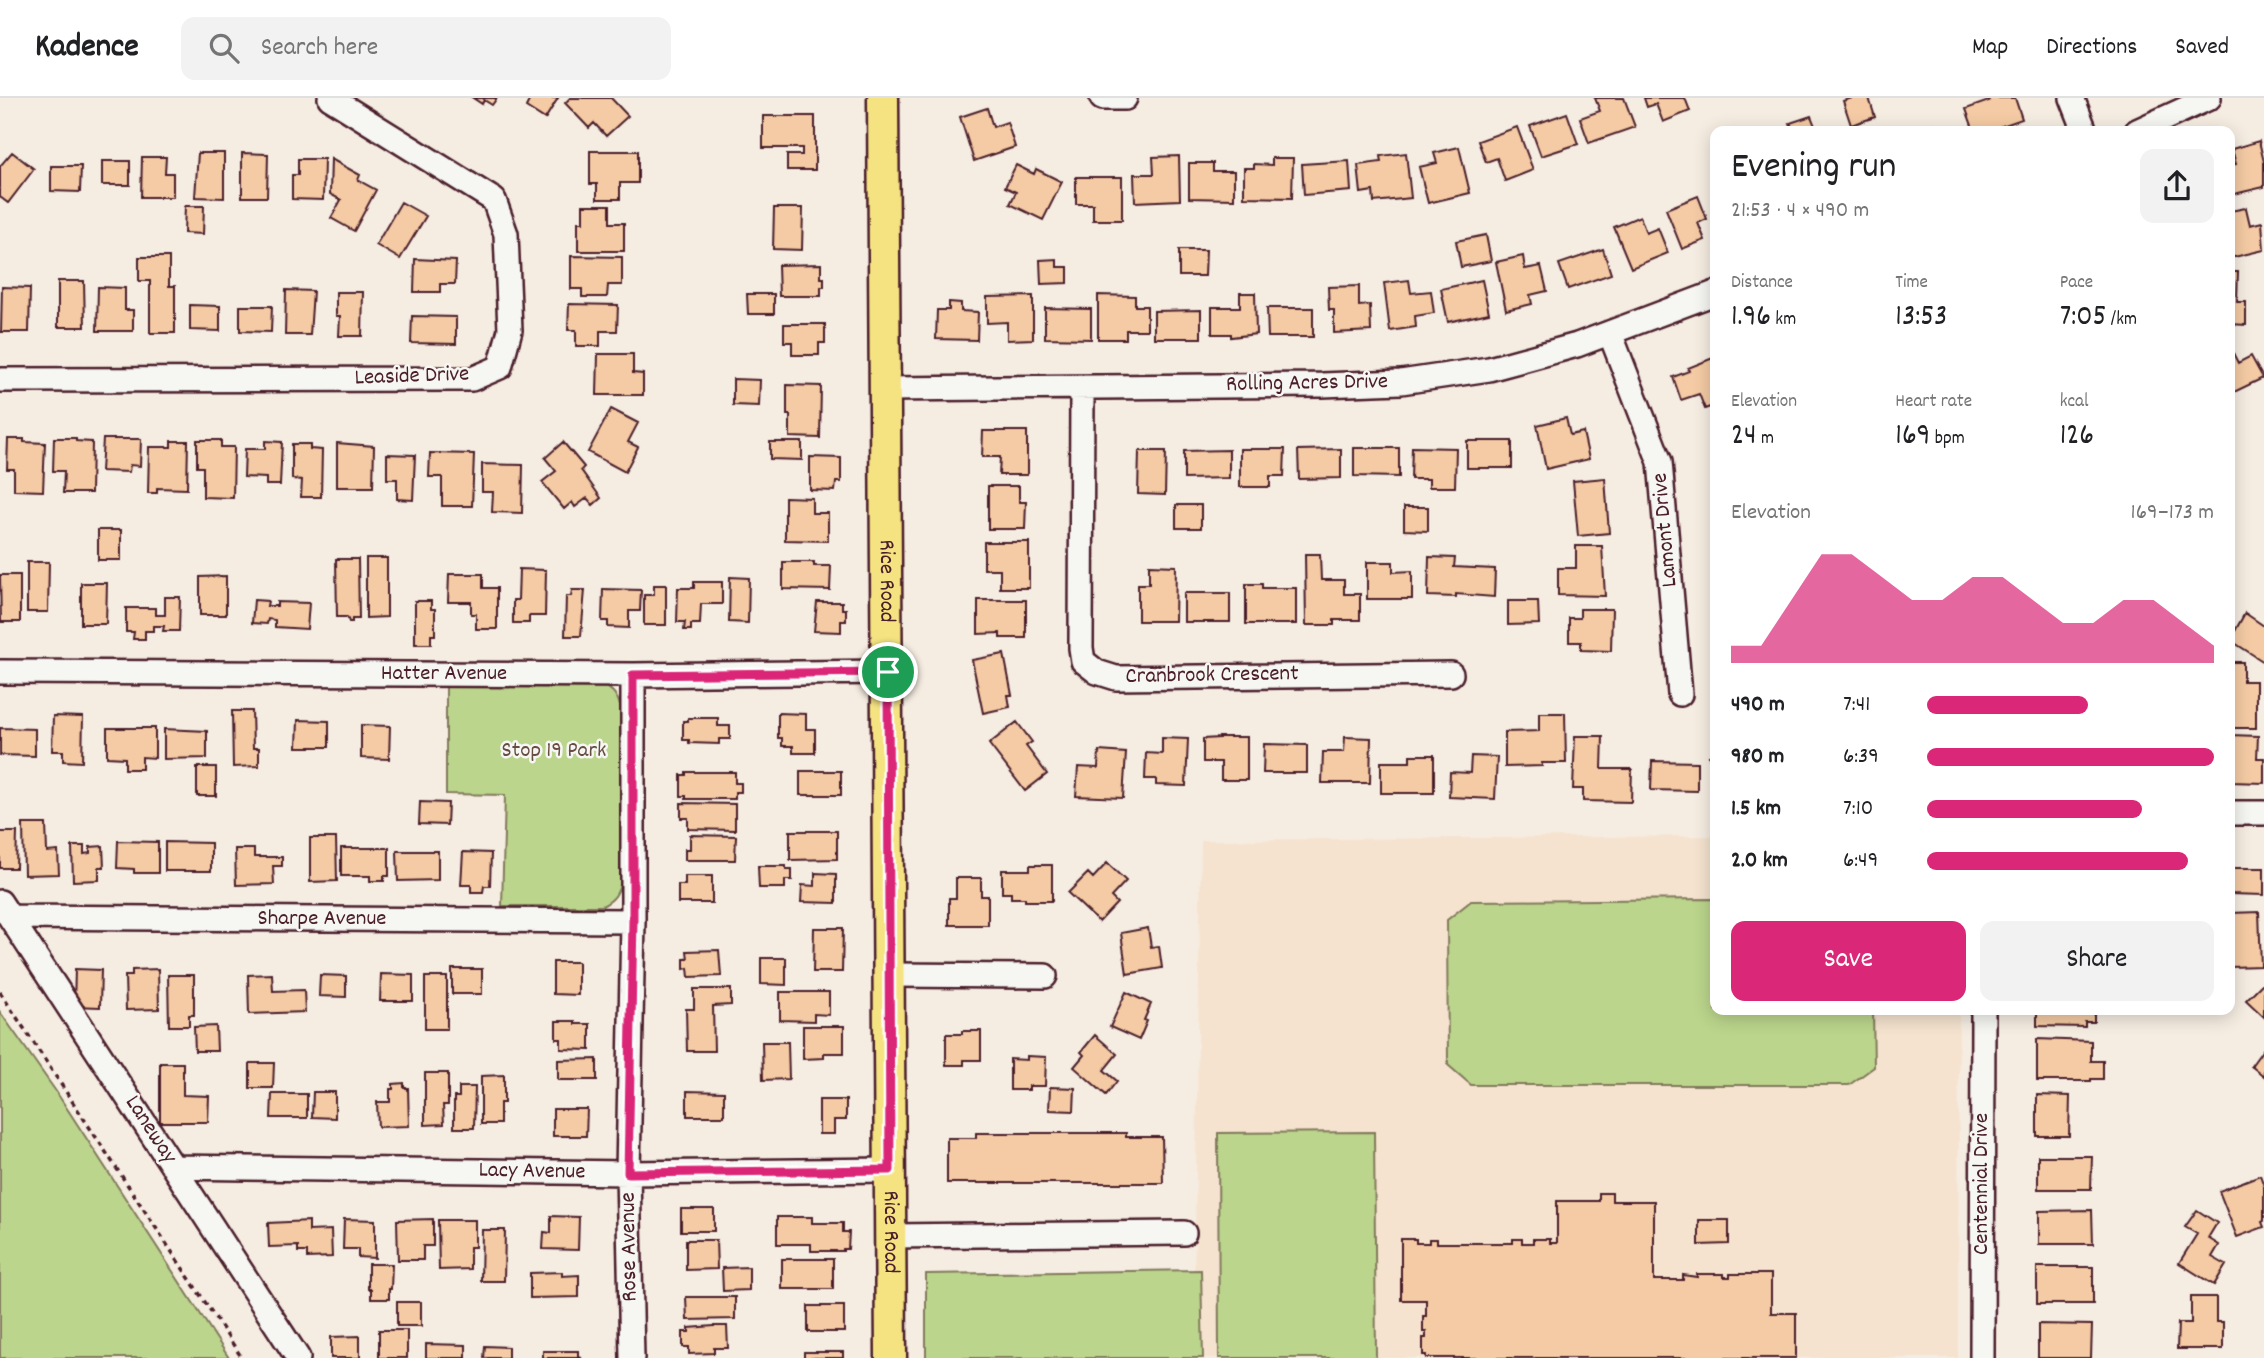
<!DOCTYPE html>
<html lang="en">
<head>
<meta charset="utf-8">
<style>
  :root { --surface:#fff; --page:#f2f2f2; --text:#202124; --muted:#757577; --line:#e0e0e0; --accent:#db2777 }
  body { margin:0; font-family:Dekko,sans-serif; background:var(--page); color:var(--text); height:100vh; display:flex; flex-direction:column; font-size:26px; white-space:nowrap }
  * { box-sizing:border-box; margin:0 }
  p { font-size:23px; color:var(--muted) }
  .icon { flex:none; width:38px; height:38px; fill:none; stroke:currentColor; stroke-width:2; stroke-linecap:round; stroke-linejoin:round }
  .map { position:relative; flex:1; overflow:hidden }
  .drawer { position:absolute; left:1710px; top:28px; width:525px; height:889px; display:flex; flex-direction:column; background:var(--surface); border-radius:14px; box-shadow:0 4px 18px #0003 }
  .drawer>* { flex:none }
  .pin { position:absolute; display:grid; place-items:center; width:60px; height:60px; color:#fff; margin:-30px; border:4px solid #fff; border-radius:50%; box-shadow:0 2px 7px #0007 }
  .round { display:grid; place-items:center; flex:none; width:74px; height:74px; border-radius:14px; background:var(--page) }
  .head { display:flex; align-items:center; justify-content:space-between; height:119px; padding:0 21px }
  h1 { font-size:38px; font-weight:600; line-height:52px }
  .metrics { display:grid; grid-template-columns:repeat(3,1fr); gap:10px; height:119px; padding:7px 21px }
  .metrics div { display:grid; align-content:center }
  .metrics b { font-size:30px; font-weight:600 }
  .metrics small { font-size:19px; font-weight:400 }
  .metrics p { font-size:19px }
  .chart { height:196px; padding:14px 21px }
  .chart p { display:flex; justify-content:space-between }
  .chart svg { width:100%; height:126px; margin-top:7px; fill:var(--accent); opacity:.7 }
  .primary-button { display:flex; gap:14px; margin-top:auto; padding:14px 21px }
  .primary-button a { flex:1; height:80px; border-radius:14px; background:var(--accent); color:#fff; font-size:28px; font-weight:600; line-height:80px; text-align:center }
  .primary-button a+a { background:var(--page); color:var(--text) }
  ul { padding:0 21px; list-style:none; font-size:23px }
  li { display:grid; grid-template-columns:112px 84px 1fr; align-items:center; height:52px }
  li i { height:18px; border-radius:9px; background:var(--accent) }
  header { display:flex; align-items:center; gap:42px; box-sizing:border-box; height:98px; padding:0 35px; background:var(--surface); border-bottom:2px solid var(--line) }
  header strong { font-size:33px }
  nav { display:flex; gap:38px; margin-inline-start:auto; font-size:24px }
  .search { width:490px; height:63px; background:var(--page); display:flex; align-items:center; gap:18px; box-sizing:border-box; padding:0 24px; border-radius:14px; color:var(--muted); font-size:26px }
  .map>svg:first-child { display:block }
  .built { fill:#f5e3cf }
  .green { fill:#bbd58c; stroke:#827a5c; stroke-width:2 }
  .building { fill:#f4cba4; stroke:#4a1f2b; stroke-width:2 }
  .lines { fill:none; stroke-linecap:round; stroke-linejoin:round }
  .minor-casing { stroke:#4a1f2b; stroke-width:28 }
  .major-casing { stroke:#4a1f2b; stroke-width:35 }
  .path { stroke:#4a1f2b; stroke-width:3.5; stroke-dasharray:5 5; stroke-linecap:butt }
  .minor { stroke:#f6f6f2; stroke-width:23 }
  .major { stroke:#f5e382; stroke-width:30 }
  .route-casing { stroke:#fff; stroke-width:14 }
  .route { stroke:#db2777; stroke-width:9 }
  .labels { text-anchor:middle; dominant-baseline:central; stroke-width:5; stroke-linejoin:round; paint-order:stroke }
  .street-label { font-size:23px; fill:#4a1f2b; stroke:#f6f6f2 }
  .park-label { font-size:23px; fill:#664c43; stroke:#f6f6f2 }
</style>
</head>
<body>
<header>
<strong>Kadence</strong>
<div class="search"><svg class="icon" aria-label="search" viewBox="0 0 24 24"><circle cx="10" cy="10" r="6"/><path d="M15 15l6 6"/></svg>Search here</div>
<nav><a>Map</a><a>Directions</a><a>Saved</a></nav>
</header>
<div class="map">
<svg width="2264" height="1260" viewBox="0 0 2264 1260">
  <rect width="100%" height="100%" fill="#f6ede2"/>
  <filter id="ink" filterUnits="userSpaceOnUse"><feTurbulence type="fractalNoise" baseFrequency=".0143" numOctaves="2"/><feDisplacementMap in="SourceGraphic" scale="14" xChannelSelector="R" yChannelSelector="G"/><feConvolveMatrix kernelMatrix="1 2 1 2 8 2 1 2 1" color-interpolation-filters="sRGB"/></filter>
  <g filter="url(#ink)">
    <path class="built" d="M1715,738V912H1959L1958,1260H1193L1201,742Z"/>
    <path class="green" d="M446,586H599C611,590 617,596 620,608L621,783C618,796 614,802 602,808H502L505,697L446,696Z
      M1715,801V912H1873L1874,969L1849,987H1471L1448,967L1447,822L1471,803Z
      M0,914L55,992L229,1260H0Z
      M1374,1034L1376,1260H1219L1218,1035Z
      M1201,1172L1203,1260H926V1176Z"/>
    <path class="building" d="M473,0H497L492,7L484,2L482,6Z
      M525,0H558L545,21L526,9L529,3Z
      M570,0H611L628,18L606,38L594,25L589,30L565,5Z
      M1595,0H1624L1635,29L1589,45L1580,20L1600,13Z
      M1644,0H1685L1690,13L1663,24L1656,6L1647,9Z
      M1852,0H1869L1875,19L1851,27L1843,3Z
      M1988,0H2015L2022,21L1988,33H1974L1966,11L1989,3Z
      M987,10L993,29L1007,24L1015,49L974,63L960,19Z
      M1567,15L1578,46L1541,58L1530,28Z
      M763,18H815V72H787V57H802V50H763Z
      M1811,18L1817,33H1794L1790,25Z
      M1934,26L1936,33H1914Z
      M1517,29L1533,72L1505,83L1497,60L1486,64L1478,43Z
      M2259,43L2264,64V89L2230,97V68L2236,66L2232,51Z
      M1459,49L1470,95L1428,105L1419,69L1437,65L1434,55Z
      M590,53H638V85H620V101H597V86H590Z
      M12,54L34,71L8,105L0,99V68Z
      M198,55H224V100L195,99Z
      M242,55L268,56L267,99H242Z
      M1406,55L1411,100L1374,104L1373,93L1361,95L1358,67L1381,64L1380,58Z
      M1179,58L1180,102L1135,104L1134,76H1154L1153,59Z
      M142,59H166L165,75H173V99H141Z
      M1272,60H1293L1292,100L1244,99V70H1254V66L1272,67Z
      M298,61H324L323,102L292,101V77H298Z
      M331,61L360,77L358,82L376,92L354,133L331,120L341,102L330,96Z
      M102,63H130V87H102Z
      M1349,63L1351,93L1304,97L1302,66Z
      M1189,65H1213V73H1234V101L1189,100Z
      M1016,67L1034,76L1036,71L1062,84L1043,122L1010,106L1016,94L1005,89Z
      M51,68H81L80,94L51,93Z
      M1076,79H1122V122H1093V106H1076Z
      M1698,98L1707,121L1698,125L1705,142L1682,151L1666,111Z
      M401,104L426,118L400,161L376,147Z
      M583,107H610V125H624V153H578V124H583Z
      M185,108H204L203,136L184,135Z
      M774,110H803L802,152L773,151Z
      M2246,110L2250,127L2262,124L2264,152L2230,160V113Z
      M1640,118L1646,135L1658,130L1668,155L1631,170L1614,129Z
      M1486,137L1491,163L1461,169L1456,143Z
      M1603,151L1611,176L1568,191L1559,166Z
      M1179,152H1206L1205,178H1179Z
      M571,158L622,159V187H608L607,199H582V191H571Z
      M1523,158L1525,171L1541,168L1547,193L1530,197L1532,206L1506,212L1496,164Z
      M139,159H169V188H175V235H150V183H139Z
      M415,161L456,163L455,186H440V194H414Z
      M1057,161V169H1068V185L1041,186L1040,162Z
      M821,166V180H824V189H821V198H779L778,167Z
      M2230,174H2238L2237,204H2246V227L2230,226Z
      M1409,182L1411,195L1431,193L1434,215L1415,218L1416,229L1390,233L1384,185Z
      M1482,182L1489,215L1448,224L1441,191Z
      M58,183H84L85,229H58Z
      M1359,188V208L1370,207L1371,233L1334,235V212H1329L1328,189Z
      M2,189L30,190L29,234H1Z
      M98,189L125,190V212H133V233H97Z
      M286,192L313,193L310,237H285Z
      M336,194H363L362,238H339L340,218H336Z
      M1240,195H1255L1256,236L1231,239V236H1212V209H1240Z
      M747,196H774V216H748Z
      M1098,197L1135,198V208H1147V232H1126V241H1098Z
      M1033,198V241L1007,242V224L987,225V199Z
      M949,204L961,205V213L978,214L977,242L936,241L937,212H949Z
      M569,206L618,207L617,233H600V248H576V232H568Z
      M190,207L220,208V233L190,232Z
      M240,208H272L271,234L240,233Z
      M1045,210L1091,211V241L1045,240Z
      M1267,210H1313V239H1268Z
      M1201,212V240H1154V213Z
      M412,218L456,219V246L411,245Z
      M784,226H825V245H819V257H792V244H784Z
      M2230,249L2238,265L2251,258L2263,280L2230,296Z
      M598,256H633V275L643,276V297H597Z
      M1713,260L1715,307L1705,311L1699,296L1681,302L1673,279L1689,273L1688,270Z
      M733,281L760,282L759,308L733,307Z
      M787,287L821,288L820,340L790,339V317H787Z
      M611,311L638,325L628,344L638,349L625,374L588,354Z
      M1566,320L1570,337L1583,334L1589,361L1546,371L1537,327Z
      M983,333H1027V377H999L1000,359H982Z
      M54,340H76V343L92,344L91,395H63L64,373H53Z
      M8,341H24V344L45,345L43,393L14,392V371H7Z
      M103,341H141L140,368L130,367L129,374L101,373Z
      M197,342H221V349H234L233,400L203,399V369H197Z
      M171,343H188L187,391L157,390V395H148L149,349H171Z
      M265,343L282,344L280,387H266V380L244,379L245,351H265Z
      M1467,343H1512V370H1467Z
      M563,344L584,369L581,372L601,400L593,407L587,400L575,409L572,404L564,411L542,384L556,373L545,360Z
      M770,344H802V362L770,361Z
      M337,345L374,348L373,389H337Z
      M292,346H310V351L322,352L321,399H301L302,382L292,381Z
      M1412,349L1456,350L1455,389H1429V381H1411Z
      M1354,350H1399V379L1354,378Z
      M1240,351H1285L1284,378H1270V389H1240Z
      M1341,351V380L1299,381L1298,352Z
      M1229,352V380L1184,381V353Z
      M1139,353H1166L1165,397L1138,396Z
      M430,355L474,356L472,408H442V379H429Z
      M387,356L415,357L413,402L397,401V381H387Z
      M810,359L841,360V384H836L835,393L810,392Z
      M482,366L523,367L522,415L492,414L493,394H482Z
      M1605,380L1609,435L1578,438L1573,383Z
      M988,388H1019V404H1026L1025,431H988Z
      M785,399L812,400V415H828V443L785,442Z
      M1176,407H1201V430H1176Z
      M1404,409H1428V433L1404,432Z
      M98,432H121V462H98Z
      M984,444H1029V490H1000V471H984Z
      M1576,448H1602L1605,498L1558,497V470H1576Z
      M1305,456H1320L1321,482H1344V496H1360V522H1334V527H1306Z
      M1429,459L1455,460L1454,469L1495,471L1494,499L1456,496V499L1428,498Z
      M366,460H387V519L366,520Z
      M336,461H358L359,521H352V524H349L347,519H337Z
      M27,464H49L48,514H27Z
      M783,464H814V468H831L830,492L783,491Z
      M1367,464H1393V474L1412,473V501H1367Z
      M1149,467L1176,468L1175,523H1138V486H1149Z
      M519,471L546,472L545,518H529V525H513V502H518Z
      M449,476H483V490H497V531H476V516H471V504H448Z
      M0,477H20V524H1Z
      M226,478V517H200V479Z
      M730,479L749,480L748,525L729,524Z
      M694,484H722V506H701L700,526H691V532H684L685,524H677L678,490H694Z
      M81,485H107L106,526H81Z
      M1246,486H1262V490H1296V526H1246Z
      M654,487H666V527H644V497H654Z
      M603,491L641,492L640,513H629V530L608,529V523H602Z
      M572,492H585L581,538H565L566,498H571Z
      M1184,495H1230V524H1184Z
      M165,499H180L179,533H163L164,528H153V533H145V541H133L134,534H126V510H156V517H165Z
      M254,502L268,503L267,508H277V504L309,505L307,531L275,529V522L268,521L267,526L252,525Z
      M978,502H1026V540H1000V535L978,536Z
      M415,503H431V511H435V537H431V546H415Z
      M1508,503H1538L1539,526L1508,527Z
      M817,504H842V511H846V523H841V534L814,533Z
      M1580,511H1612L1611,553L1581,552V544H1569V520H1580Z
      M2245,515L2264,528V564L2230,542Z
      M1004,556L1012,597H1008L1010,609L983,615L972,562Z
      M2230,564H2243V583H2256V630H2230Z
      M232,613H252L253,650H259V668L233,669Z
      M778,615L806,616V631H815V655H793V648H782V640H778Z
      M1539,615H1565L1566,665H1542V668L1505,669V634L1539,633Z
      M53,618L83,619L82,664L63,663V653H52Z
      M688,620H718V628H730V641H719V646L689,645V642H683V623H688Z
      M298,622L329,623V649H297Z
      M1017,624L1032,644L1026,648L1047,676L1025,693L989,646Z
      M361,627L390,628L389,661L361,660Z
      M0,630L35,631V658L0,657Z
      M107,630H155V660L142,659V671H125V660L107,659Z
      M164,631L207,633V660L164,661Z
      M2230,637L2258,638L2257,660H2264V685L2230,684Z
      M1575,638H1603L1602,671H1632L1631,704L1583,703V691H1573Z
      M1219,639H1247V682H1221V664H1203V641L1219,640Z
      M1345,639L1371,640L1370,685H1322L1323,654H1344Z
      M1162,640L1188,641L1186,688L1156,687V681H1145L1146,655L1162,656Z
      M1264,646L1307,647V675H1263Z
      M1099,653L1126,655L1123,700L1076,698L1078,669L1098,670Z
      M1715,656V681L1709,658Z
      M1410,657H1434V695H1381V664H1410Z
      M1471,658L1497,659L1495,701L1449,699L1450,674L1470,675Z
      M1652,663L1697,664V693L1651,692Z
      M197,669H216V698H197Z
      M800,673H841V697H800Z
      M686,674H735V685H741V694H735V701H686V698H681V677H686Z
      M420,704L448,705L447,727L419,726Z
      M681,705L735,706V732L688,731V720H681Z
      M23,726H46L47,754L58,753L59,776L24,777Z
      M790,733H837V761L790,762Z
      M0,734H17L16,770H0Z
      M690,737L736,738L735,762H685V751H690Z
      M310,740H336L337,783L310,784Z
      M118,743L158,744V775H134V771L117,770Z
      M165,744L211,745V773H165Z
      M72,748H84V756L90,755V749L103,748L104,769H99V782L73,783Z
      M341,750H389V778H384V783H370V778H341Z
      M235,751H254V759H282V768H273L274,786L236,787Z
      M397,753H438V782L398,783Z
      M463,754L491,755L490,788H484L483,794H471V787H461Z
      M1107,765L1126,783L1111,799L1117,805L1099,824L1068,795L1088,775L1093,780Z
      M1030,767H1052V803H1025V800H1011V795H1002V772H1030Z
      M758,768H786V771H792V782H785V790H759Z
      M2230,770H2264V797L2230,796Z
      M815,775L836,776V805L801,804L802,787L815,788Z
      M685,778H712V805H678V787H685Z
      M956,780H981V798H988V827H949V800H956Z
      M2259,814L2261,868L2230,869V815Z
      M814,830H843L842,874H813Z
      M1148,830L1151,849L1159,848L1162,870L1127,876L1121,835Z
      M719,852L721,878L689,879L688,870L684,871V861H688L687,853Z
      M761,860H786V887L761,886Z
      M553,864H578V897L553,896Z
      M75,871L101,872L100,909L74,908Z
      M158,871L159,911L126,912L125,878H132V872Z
      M452,871H482V896H452Z
      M272,876L273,893L304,892L305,914L249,916L248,877Z
      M381,876L413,877V903H380Z
      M168,877H194V917H189V928H169Z
      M320,877L346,878V899L319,898Z
      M425,879H447V931H425Z
      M2264,884V919L2246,902Z
      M694,891H731V907L713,908L714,953H687L686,911H694Z
      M780,894H829V917L814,916V923L780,922Z
      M1126,894L1151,906L1144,922L1147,923L1139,942L1110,929Z
      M2037,912H2094V924H2085V929L2037,928Z
      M556,923H575V926H590V952L561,951V941H556Z
      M216,928L217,953H195L194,929Z
      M803,928H844V955H824V960L803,961Z
      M962,933H981V962H964V967H946V936H962Z
      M1095,937L1117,956L1104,972L1117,983L1106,997L1074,969L1084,957L1081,954Z
      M2037,941L2091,943V963H2103V981H2091V983H2037Z
      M762,944H788L789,981L763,982Z
      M2264,950V978L2251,968Z
      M1027,958L1046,959L1045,988H1029V992H1010V961L1027,962Z
      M597,961V982H558V962Z
      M160,965H183V997L209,998L208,1024H160Z
      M250,965H274L273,990H250Z
      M425,975H448V1007H443L444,1026L425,1027Z
      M504,977V1005H500V1026H481V978Z
      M404,985V990H408L409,1028L378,1029L377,1004H390V991H393V986Z
      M459,989H475L474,1030H454V999H459Z
      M1050,989L1075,990L1074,1013L1049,1012Z
      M687,993L724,994V1018H687Z
      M313,994H335V1020L312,1019Z
      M272,996H307V1020H271Z
      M2037,997L2070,998L2069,1038H2037Z
      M819,1002H846V1022H834V1036H819Z
      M553,1011H587L586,1038H553Z
      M976,1035H1126V1039H1162L1163,1085H947V1040H976Z
      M2038,1058H2092L2091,1091H2038Z
      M2260,1077L2264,1088V1123L2262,1124L2264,1129L2237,1139L2219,1093Z
      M1599,1095H1612V1103H1654V1182H1683V1177L1697,1179V1176H1724V1179H1730V1176H1771V1215H1796V1260H1426V1257H1423V1240H1426V1234H1423V1218H1426V1202H1401V1141H1416V1145H1429V1141H1437V1145H1513V1141H1522V1145H1533V1141H1550V1145H1557V1103H1599Z
      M681,1111H714V1133H681Z
      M2092,1112L2093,1146H2039V1113Z
      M2197,1112L2217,1125L2208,1140L2219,1147L2212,1159L2226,1167L2214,1187L2179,1165L2197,1136L2185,1129Z
      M551,1118L579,1119L578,1152L543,1151L544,1134L551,1135Z
      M777,1119H812V1125H843V1134H849L848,1151H843V1153H811V1146H777Z
      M344,1121L375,1122V1160L358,1159V1151H343Z
      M433,1121V1148H423V1162H398L397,1122Z
      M438,1122H475V1149H470V1171L439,1172Z
      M1699,1122H1729V1146L1699,1147Z
      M309,1123V1133L331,1132L332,1159L307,1160V1154H298V1148L269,1149L268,1125Z
      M482,1132H505L504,1183H481Z
      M686,1142H716L717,1171L686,1172Z
      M782,1161H833V1191H782Z
      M368,1166H392L391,1191H389V1201H371V1191H368Z
      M749,1169V1192L723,1193L722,1170Z
      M2037,1169H2093V1206H2037Z
      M562,1174V1178L579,1177V1199L530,1200V1175Z
      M686,1199H735V1221L687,1222Z
      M2191,1199H2216V1224H2223V1251H2177L2178,1225H2191Z
      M397,1204H421V1228H397Z
      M808,1208H844V1234H808Z
      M2038,1226L2092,1227L2091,1260H2038Z
      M714,1228H727L728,1250H714V1255L689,1256V1249H683V1234H689V1230Z
      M379,1232H407V1260H379Z
      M360,1238V1260H331V1239Z
      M426,1246L466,1247V1260H426Z
      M485,1248L508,1249V1260H484Z
      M543,1253H578V1259L582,1260H543Z
      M804,1254H843V1260H804Z"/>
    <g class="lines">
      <defs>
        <path id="minor" d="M1102,0H1125
          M2072,0L2085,33
          M2137,33L2209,0
          M1610,235L1660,364L1680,596
          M0,282L472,281L500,269L510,232L506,136L494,102L330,0
          M1082,290L1081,550L1083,563L1097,574L1116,580L1451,576
          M885,291L1322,287L1401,284L1489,271L1577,247L1715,195
          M0,574L633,577L888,574
          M2230,715H2264
          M0,804L298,1260
          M10,819L633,823
          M890,877L1045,878
          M174,1069L628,1075L890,1072
          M890,1138L1184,1135
          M632,1260L628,1075L633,823V577
          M1982,1260L1983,912"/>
        <g id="major">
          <path id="s1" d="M883,0L891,1260"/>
        </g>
      </defs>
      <use href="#minor" class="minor-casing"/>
      <use href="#major" class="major-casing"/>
      <path class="path" d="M0,894L242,1260"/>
      <use href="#minor" class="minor"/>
      <use href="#major" class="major"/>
    </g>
  </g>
  <g class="lines" filter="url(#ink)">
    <defs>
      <path id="route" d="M888,574L890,1072L628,1075L633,822V577Z"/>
    </defs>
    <use href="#route" class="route-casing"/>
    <use href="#route" class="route"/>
  </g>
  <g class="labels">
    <g class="street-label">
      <text transform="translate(412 279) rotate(-2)">Leaside Drive</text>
      <text transform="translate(1307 286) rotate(-1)">Rolling Acres Drive</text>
      <text transform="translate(1666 432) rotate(-95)">Lamont Drive</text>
      <text stroke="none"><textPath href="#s1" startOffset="483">Rice Road</textPath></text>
      <text x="444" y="576">Hatter Avenue</text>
      <text transform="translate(1212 578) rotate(-1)">Cranbrook Crescent</text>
      <text x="322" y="821">Sharpe Avenue</text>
      <text transform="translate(150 1032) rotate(57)">Laneway</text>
      <text transform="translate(532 1074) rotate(1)">Lacy Avenue</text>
      <text transform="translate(1982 1086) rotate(-90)">Centennial Drive</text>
      <text stroke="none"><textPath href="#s1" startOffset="1134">Rice Road</textPath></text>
      <text transform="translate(630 1149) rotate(-91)">Rose Avenue</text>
    </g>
    <g class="park-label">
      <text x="554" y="653">Stop 19 Park</text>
    </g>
  </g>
</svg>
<div class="pin" style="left:888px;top:574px;background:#1e9e55"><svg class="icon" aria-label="arrive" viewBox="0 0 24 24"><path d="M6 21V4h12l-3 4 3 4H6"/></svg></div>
<section class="drawer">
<div class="head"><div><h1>Evening run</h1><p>21:53 · 4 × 490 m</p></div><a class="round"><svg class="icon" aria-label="share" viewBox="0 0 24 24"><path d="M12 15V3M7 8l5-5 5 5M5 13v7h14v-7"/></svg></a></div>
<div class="metrics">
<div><p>Distance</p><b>1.96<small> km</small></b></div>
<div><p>Time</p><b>13:53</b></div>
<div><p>Pace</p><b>7:05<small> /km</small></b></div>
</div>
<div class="metrics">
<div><p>Elevation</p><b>24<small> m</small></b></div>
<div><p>Heart rate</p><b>169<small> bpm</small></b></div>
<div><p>kcal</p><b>126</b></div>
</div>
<div class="chart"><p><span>Elevation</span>169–173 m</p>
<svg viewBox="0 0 160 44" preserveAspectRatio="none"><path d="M0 44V38L10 38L20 22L30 6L40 6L50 14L60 22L70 22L80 14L90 14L100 22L110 30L120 30L130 22L140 22L150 30L160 38V44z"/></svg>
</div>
<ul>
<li><b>490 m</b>7:41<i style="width:56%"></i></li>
<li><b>980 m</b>6:39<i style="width:100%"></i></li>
<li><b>1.5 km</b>7:10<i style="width:75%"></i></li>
<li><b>2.0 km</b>6:49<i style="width:91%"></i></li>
</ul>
<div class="primary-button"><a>Save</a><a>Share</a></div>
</section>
</div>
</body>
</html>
